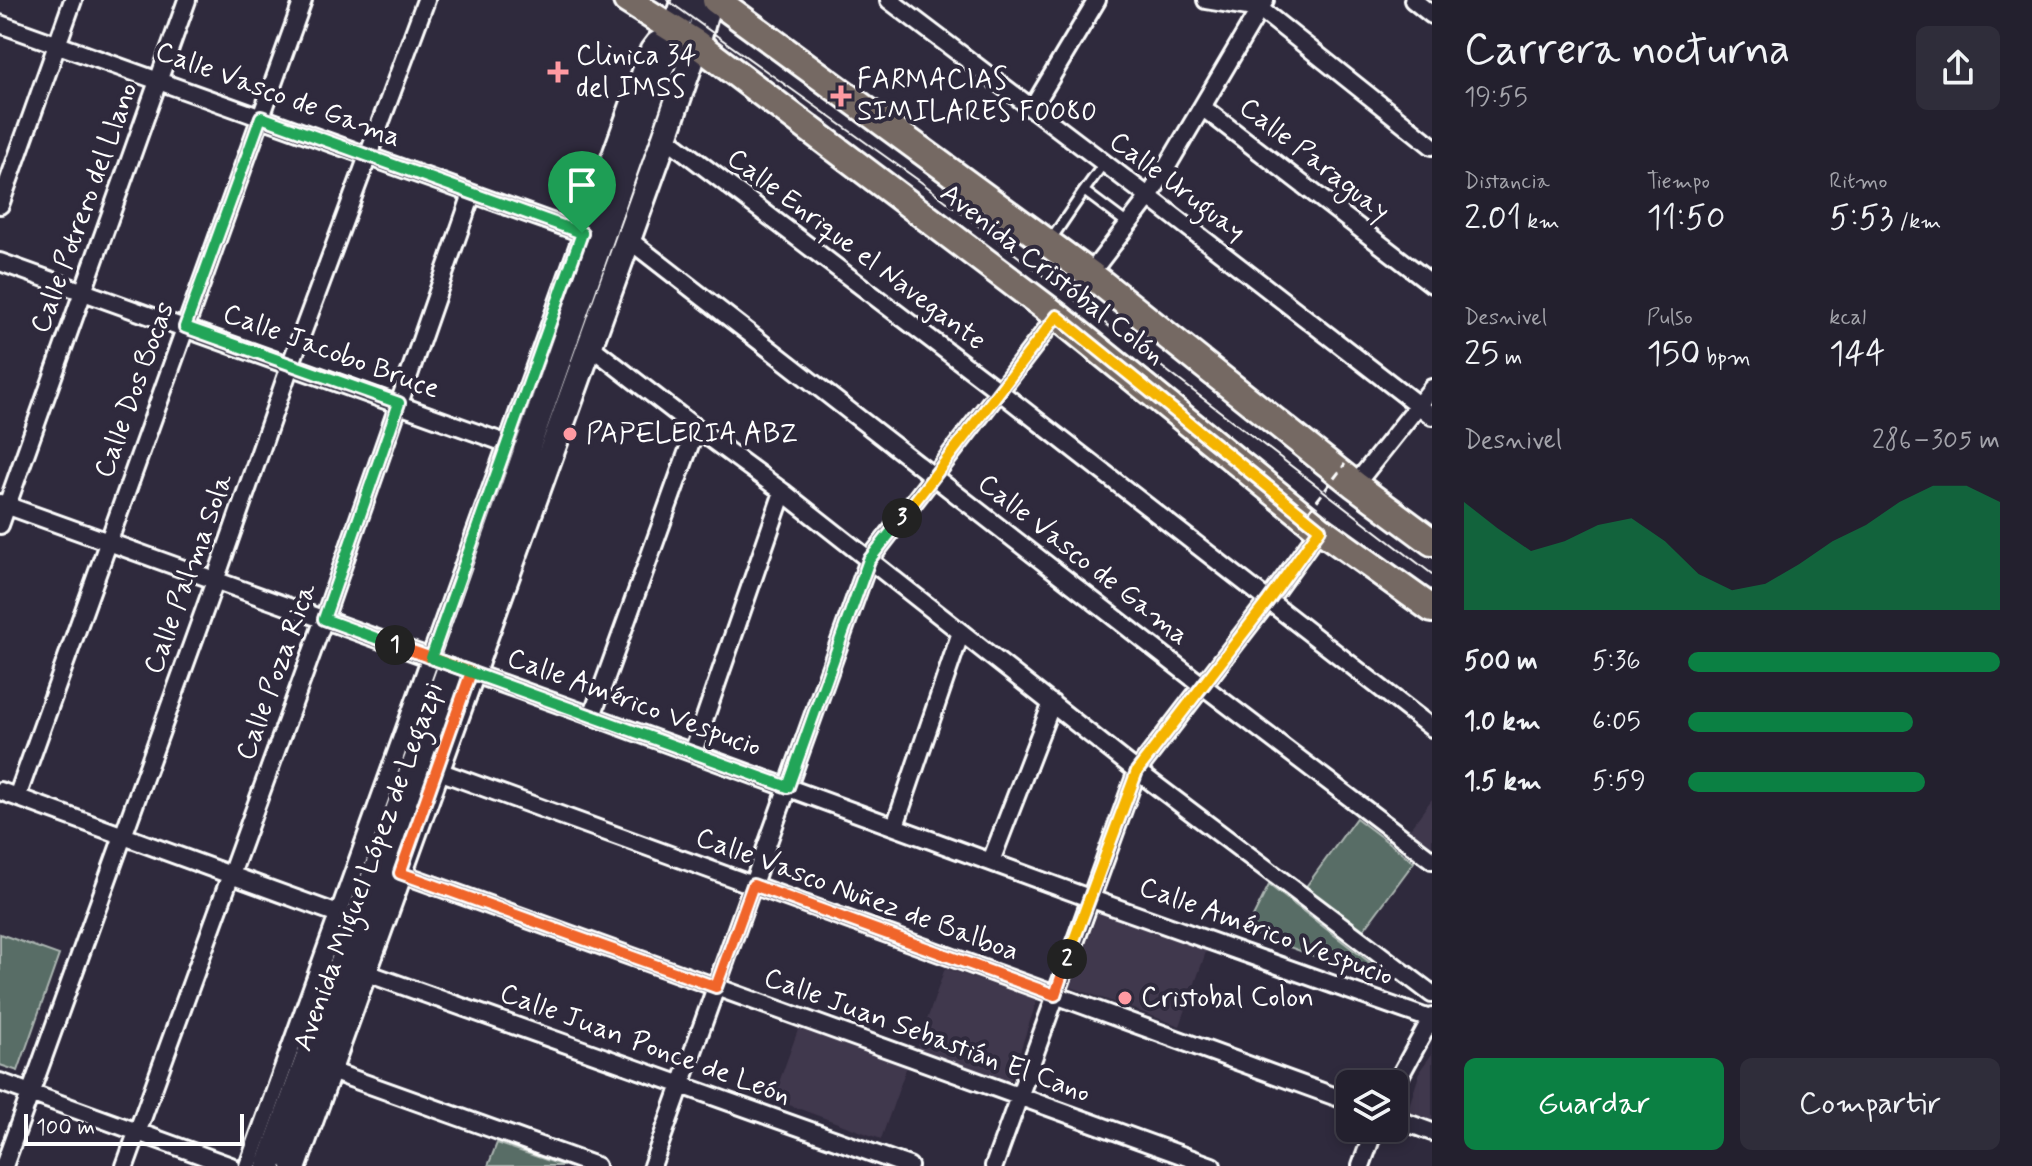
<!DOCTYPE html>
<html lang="es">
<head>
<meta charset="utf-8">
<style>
  :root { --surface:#23202e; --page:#2f2d3a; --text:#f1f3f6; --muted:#a3a3aa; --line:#403e4a; --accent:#0b8043 }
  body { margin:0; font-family:Mynerve,sans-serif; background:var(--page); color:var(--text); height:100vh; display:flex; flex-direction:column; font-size:30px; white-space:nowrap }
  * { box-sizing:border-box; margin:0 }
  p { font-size:26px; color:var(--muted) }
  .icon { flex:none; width:44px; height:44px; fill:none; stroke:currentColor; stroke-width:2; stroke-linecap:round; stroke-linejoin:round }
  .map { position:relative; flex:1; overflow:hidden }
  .details { display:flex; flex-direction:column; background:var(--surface); width:600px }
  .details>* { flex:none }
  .tools { position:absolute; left:1336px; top:1070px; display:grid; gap:16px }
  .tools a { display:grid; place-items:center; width:72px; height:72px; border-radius:12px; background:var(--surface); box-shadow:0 4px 12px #0003,0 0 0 2px var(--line); font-size:40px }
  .scale { position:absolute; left:24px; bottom:20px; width:220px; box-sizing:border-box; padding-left:8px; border:4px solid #fff; border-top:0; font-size:22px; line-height:28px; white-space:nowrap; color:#fff; -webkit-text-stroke:6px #2f2a3d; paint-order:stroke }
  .pin { position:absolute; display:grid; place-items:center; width:68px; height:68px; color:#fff; margin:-82px -34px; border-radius:50% 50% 50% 0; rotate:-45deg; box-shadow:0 0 8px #0007 }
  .pin .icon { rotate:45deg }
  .km { position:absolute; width:40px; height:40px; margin:-20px; border-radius:50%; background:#222; color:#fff; font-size:22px; line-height:40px; text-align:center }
  .round { display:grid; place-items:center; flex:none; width:84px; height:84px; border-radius:12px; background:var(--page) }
  .head { display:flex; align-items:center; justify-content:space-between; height:136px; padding:0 32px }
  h1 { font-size:44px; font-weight:600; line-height:60px }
  .metrics { display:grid; grid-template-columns:repeat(3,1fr); gap:12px; height:136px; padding:8px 32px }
  .metrics div { display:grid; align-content:center }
  .metrics b { font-size:34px; font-weight:600 }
  .metrics small { font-size:22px; font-weight:400 }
  .metrics p { font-size:22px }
  .chart { height:224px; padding:16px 32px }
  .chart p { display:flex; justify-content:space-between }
  .chart svg { width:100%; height:144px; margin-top:8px; fill:var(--accent); opacity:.7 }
  .primary-button { display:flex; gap:16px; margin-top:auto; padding:16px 32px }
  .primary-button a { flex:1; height:92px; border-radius:12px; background:var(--accent); color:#fff; font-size:32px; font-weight:600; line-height:92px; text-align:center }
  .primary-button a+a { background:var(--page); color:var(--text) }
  ul { padding:0 32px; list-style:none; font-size:26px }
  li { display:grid; grid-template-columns:128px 96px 1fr; align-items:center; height:60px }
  li i { height:20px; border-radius:10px; background:var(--accent) }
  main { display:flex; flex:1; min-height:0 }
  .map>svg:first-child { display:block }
  .built { fill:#41384d }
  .green { fill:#596d66; stroke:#acb6b2; stroke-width:2 }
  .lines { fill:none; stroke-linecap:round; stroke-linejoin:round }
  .service-casing { stroke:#fff; stroke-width:14 }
  .minor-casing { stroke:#fff; stroke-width:22 }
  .secondary-casing { stroke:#fff; stroke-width:30 }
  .primary-casing { stroke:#fff; stroke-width:32 }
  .service { stroke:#2f2a3d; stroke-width:8 }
  .minor { stroke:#2f2a3d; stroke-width:16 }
  .secondary { stroke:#2f2a3d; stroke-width:24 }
  .primary { stroke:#756964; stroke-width:26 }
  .tram { stroke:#fff; stroke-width:2 }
  .path-bridge { stroke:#fff; stroke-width:3; stroke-dasharray:8 6; stroke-linecap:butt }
  .split-1-casing { stroke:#fff; stroke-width:16 }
  .split-2-casing { stroke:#fff; stroke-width:16 }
  .split-3-casing { stroke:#fff; stroke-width:16 }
  .split-4-casing { stroke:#fff; stroke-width:16 }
  .split-1 { stroke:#22a559; stroke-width:10 }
  .split-2 { stroke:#f0652b; stroke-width:10 }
  .split-3 { stroke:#f5b400; stroke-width:10 }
  .split-4 { stroke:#22a559; stroke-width:10 }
  .poi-dot { fill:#ff9aa2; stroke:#2f2a3d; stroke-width:3 }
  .labels { text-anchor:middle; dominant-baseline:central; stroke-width:8; stroke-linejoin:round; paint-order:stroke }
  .poi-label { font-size:28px; fill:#fff; stroke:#2f2a3d; text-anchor:start }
  .street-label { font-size:28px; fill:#fff; stroke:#2f2a3d }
</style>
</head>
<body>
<main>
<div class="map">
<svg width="1432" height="1166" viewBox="0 0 1432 1166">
  <rect width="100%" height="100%" fill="#2f2a3d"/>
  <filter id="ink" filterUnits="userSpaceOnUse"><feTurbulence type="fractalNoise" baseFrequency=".0125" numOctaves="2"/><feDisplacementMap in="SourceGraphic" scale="16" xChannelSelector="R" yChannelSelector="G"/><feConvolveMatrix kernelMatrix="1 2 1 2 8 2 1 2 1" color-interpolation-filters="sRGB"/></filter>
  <g filter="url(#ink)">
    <path class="built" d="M1432,799V848L1409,830Z
      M1099,910L1207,949L1180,1026L1071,987Z
      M945,968L1037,1000L1010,1081L917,1049Z
      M799,1027L907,1066L881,1139L773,1099Z
      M1432,1054V1120L1407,1112L1421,1069Z"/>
    <path class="green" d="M1356,818L1414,862L1362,932L1305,888Z
      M1269,885L1381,971L1376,979L1246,931Z
      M0,934L59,955L18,1071L0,1065Z
      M497,1143L564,1166H488Z"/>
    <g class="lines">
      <defs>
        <path id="service" d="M1084,191L1104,163
          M1050,241L1084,191L1128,224"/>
        <path id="minor" d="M889,0L1149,197L1432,416
          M1206,0L1260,9L1432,146
          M1413,0L1432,15
          M0,24L582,233
          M1202,107L1432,284
          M1032,109L1097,0
          M665,137L999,391L1432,728
          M0,205L73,0
          M628,239L1203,686L1432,860
          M0,262L508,444
          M1090,274L1149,197L1265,0
          M590,346L696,428L783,492L1137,771L1432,994
          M1355,485L1432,388
          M0,503L592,716L1089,898L1430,1019
          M0,525L187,0
          M592,716L696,428
          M693,752L783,492
          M436,770L1350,1102
          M0,791L338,914
          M17,797L303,0
          M895,826L961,632
          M991,861L1052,703
          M400,873L1212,1166
          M364,972L909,1166
          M328,1070L596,1166
          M0,1082L231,1166
          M1394,1087L1432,1017
          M1394,1118L1432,1132
          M4,1166L215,581L290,366L426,0
          M125,1166L324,619L472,194
          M248,1166L649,49L655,41L675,29
          M652,1166L869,560L1057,316
          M994,1166L1137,771L1268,601L1320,529
          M1361,1166L1375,1128"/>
        <path id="secondary" d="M269,1166L451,665L685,0
          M294,1166L665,137L697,44L709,0"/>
        <path id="primary" d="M627,0L697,44L1057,316L1320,529L1432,609
          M716,0L1090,274L1355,485L1432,542"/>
      </defs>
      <use href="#service" class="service-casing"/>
      <use href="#minor" class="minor-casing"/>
      <use href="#secondary" class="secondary-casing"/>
      <use href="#primary" class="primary-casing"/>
      <use href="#service" class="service"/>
      <use href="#minor" class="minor"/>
      <use href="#secondary" class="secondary"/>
      <use href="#primary" class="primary"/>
      <path class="tram" d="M667,0L921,182L1432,574"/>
      <path class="path-bridge" d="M1300,523L1345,464"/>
    </g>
  </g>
  <g class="lines" filter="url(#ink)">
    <defs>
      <path id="split-1" d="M395,645L324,619L399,403L185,327L261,117L582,233"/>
      <path id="split-2" d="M395,645L471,672L400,873L716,987L753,885L1055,995L1067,959"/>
      <path id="split-3" d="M902,518L1057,316L1320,529L1268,601L1137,771L1067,959"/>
      <path id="split-4" d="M582,233L431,658L788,787L869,560L902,518"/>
    </defs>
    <use href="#split-1" class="split-1-casing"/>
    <use href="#split-2" class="split-2-casing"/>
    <use href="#split-3" class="split-3-casing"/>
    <use href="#split-4" class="split-4-casing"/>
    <use href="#split-1" class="split-1"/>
    <use href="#split-2" class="split-2"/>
    <use href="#split-3" class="split-3"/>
    <use href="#split-4" class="split-4"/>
  </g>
  <g class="poi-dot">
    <path d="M554 60h8v8h8v8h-8v8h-8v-8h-8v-8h8z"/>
    <path d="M837 84h8v8h8v8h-8v8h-8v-8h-8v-8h8z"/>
    <circle cx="570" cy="434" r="8"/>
    <circle cx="1125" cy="998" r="8"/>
  </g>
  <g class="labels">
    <g class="poi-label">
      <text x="576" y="56">Clinica 34<tspan x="576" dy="32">del IMSS</tspan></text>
      <text x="857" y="80">FARMACIAS<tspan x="857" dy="32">SIMILARES F0080</tspan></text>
      <text x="586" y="434">PAPELERIA ABZ</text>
      <text x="1141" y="998">Cristobal Colon</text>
    </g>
    <g class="street-label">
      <text transform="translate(278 95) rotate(20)">Calle Vasco de Gama</text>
      <text transform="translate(1314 160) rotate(38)">Calle Paraguay</text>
      <text transform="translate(1177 187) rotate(37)">Calle Uruguay</text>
      <text transform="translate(85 208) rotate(-70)">Calle Potrero del Llano</text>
      <text transform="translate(856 250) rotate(37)">Calle Enrique el Navegante</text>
      <text transform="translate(1052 275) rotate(38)">Avenida Cristóbal Colón</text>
      <text transform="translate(331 352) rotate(20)">Calle Jacobo Bruce</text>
      <text transform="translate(135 390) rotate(-70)">Calle Dos Bocas</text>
      <text transform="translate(1083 560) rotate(38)">Calle Vasco de Gama</text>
      <text transform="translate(189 574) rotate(-70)">Calle Palma Sola</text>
      <text transform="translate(277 672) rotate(-70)">Calle Poza Rica</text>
      <text transform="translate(634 703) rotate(20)">Calle Américo Vespucio</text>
      <text transform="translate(369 867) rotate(-70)">Avenida Miguel López de Legazpi</text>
      <text transform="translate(857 895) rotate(20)">Calle Vasco Nuñez de Balboa</text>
      <text transform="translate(1266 932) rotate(20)">Calle Américo Vespucio</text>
      <text transform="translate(927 1036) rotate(20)">Calle Juan Sebastián El Cano</text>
      <text transform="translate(645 1045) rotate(20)">Calle Juan Ponce de León</text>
    </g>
  </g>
</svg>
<div class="tools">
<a><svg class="icon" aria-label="layers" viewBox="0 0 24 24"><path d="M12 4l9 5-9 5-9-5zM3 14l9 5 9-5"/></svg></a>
</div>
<div class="scale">100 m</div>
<div class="pin" style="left:582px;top:233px;background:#1e9e55"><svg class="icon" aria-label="arrive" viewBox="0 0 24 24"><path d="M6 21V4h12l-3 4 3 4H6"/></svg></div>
<b class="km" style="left:395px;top:645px">1</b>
<b class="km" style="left:1067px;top:959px">2</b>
<b class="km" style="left:902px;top:518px">3</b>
</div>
<section class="details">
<div class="head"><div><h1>Carrera nocturna</h1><p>19:55</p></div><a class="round"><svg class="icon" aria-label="share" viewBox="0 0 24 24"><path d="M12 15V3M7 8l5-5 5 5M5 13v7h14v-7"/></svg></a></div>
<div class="metrics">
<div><p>Distancia</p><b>2.01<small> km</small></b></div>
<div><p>Tiempo</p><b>11:50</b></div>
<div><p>Ritmo</p><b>5:53<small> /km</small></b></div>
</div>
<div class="metrics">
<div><p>Desnivel</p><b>25<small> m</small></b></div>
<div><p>Pulso</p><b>150<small> bpm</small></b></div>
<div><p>kcal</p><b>144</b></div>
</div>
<div class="chart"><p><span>Desnivel</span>286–305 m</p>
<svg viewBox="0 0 160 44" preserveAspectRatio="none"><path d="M0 44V11L10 19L20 26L30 23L40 18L50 16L60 23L70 33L80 38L90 36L100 30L110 23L120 18L130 11L140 6L150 6L160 11V44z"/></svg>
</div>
<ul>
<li><b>500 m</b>5:36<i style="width:100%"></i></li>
<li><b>1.0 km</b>6:05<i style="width:72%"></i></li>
<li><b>1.5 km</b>5:59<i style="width:76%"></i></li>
</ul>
<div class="primary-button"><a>Guardar</a><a>Compartir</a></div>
</section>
</main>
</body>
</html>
